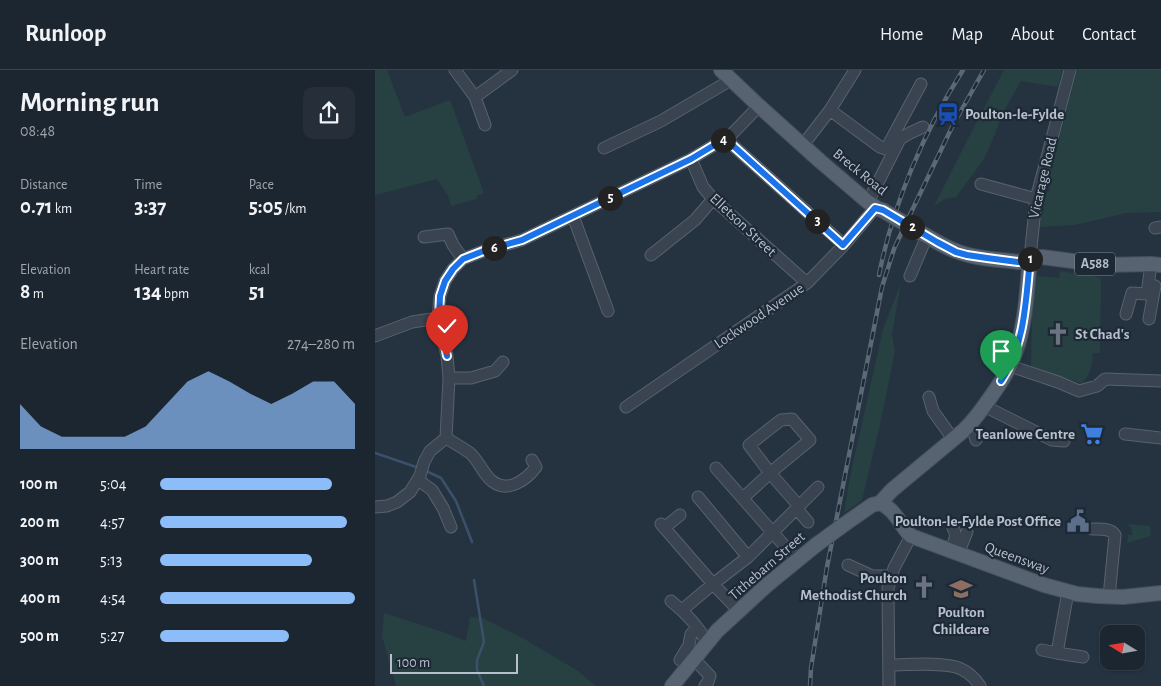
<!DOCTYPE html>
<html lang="en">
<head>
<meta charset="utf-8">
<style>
  :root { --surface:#1c2631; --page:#252e39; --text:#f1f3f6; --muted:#a0a5ab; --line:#3a434d; --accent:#8dbdf9 }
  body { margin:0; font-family:"Alegreya Sans",sans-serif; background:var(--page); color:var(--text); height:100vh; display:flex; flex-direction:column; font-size:19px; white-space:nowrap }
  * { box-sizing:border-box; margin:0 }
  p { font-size:16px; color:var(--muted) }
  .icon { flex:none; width:28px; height:28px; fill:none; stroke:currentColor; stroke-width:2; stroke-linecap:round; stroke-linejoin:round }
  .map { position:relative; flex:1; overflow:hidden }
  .sheet { display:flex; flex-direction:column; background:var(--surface); width:375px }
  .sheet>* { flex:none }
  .needle { width:32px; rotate:281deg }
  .controls { position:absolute; left:725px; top:555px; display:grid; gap:10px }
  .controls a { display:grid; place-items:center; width:45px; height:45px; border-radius:10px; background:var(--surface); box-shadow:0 1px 4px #0004,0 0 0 1px var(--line); font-size:25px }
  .scale { position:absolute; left:15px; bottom:12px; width:128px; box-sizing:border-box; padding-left:5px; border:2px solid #b6bfcb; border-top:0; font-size:14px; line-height:18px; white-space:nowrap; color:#b6bfcb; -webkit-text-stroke:4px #1e2936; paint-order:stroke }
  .pin { position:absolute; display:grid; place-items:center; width:42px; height:42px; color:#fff; margin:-51px -21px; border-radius:50% 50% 50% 0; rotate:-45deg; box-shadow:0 0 5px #0007 }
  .pin .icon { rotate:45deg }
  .km { position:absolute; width:25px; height:25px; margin:-12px; border-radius:50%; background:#222; color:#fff; font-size:14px; line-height:25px; text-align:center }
  .round { display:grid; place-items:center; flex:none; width:52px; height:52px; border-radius:10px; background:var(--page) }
  .head { display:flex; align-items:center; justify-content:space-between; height:85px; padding:0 20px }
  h1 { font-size:28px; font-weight:600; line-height:38px }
  .figures { display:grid; grid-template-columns:repeat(3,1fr); gap:8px; height:85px; padding:5px 20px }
  .figures div { display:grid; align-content:center }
  .figures b { font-size:21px; font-weight:600 }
  .figures small { font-size:14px; font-weight:400 }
  .figures p { font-size:14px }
  .chart { height:140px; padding:10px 20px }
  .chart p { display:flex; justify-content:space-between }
  .chart svg { width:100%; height:90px; margin-top:5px; fill:var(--accent); opacity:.7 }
  ul { padding:0 20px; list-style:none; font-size:16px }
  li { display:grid; grid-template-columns:80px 60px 1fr; align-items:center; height:38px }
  li i { height:12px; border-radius:6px; background:var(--accent) }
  header { display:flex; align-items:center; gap:30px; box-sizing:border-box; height:70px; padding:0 25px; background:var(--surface); border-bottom:1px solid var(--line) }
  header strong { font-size:24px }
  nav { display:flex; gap:28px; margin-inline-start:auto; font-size:18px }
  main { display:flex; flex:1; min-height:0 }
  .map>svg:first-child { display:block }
  .green { fill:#274042 }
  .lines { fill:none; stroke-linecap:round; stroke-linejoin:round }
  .stream { stroke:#3b516a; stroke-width:2.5 }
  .minor-casing { stroke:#57626e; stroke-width:13 }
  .major-casing { stroke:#46505d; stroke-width:16 }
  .minor { stroke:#394450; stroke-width:11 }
  .major { stroke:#576370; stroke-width:14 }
  .rail-casing { stroke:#5b6977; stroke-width:4.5 }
  .rail { stroke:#1e2936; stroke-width:2.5; stroke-dasharray:8; stroke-linecap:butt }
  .major-bridge-casing { stroke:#46505d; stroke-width:16; stroke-linecap:butt }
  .major-bridge { stroke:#576370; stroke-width:14 }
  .route-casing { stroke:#fff; stroke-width:10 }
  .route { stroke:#1a73e8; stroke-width:6 }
  .labels { text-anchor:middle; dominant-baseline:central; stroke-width:4.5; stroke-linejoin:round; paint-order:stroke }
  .shield { fill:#1e2936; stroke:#88929e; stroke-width:1 }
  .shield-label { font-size:14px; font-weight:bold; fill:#b6bfcb }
  .poi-label { font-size:15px; font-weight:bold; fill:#b6bfcb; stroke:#1e2936; text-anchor:end }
  .street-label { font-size:15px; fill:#b6bfcb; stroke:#1e2936 }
</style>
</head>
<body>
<header>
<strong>Runloop</strong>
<nav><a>Home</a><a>Map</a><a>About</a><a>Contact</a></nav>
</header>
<main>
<section class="sheet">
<div class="head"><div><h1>Morning run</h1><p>08:48</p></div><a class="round"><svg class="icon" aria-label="share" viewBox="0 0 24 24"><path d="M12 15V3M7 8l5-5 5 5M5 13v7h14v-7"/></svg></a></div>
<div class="figures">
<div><p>Distance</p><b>0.71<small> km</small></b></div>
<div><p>Time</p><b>3:37</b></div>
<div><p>Pace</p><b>5:05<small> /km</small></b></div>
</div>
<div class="figures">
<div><p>Elevation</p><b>8<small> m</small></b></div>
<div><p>Heart rate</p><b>134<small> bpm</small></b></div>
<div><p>kcal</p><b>51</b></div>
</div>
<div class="chart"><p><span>Elevation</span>274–280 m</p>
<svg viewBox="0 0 160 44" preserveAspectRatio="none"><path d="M0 44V22L10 33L20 38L30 38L40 38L50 38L60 33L70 22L80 11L90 6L100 11L110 17L120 22L130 17L140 11L150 11L160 22V44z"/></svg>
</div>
<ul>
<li><b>100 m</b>5:04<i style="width:88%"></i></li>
<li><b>200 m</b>4:57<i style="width:96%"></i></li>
<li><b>300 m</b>5:13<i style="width:78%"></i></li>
<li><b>400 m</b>4:54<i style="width:100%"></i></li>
<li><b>500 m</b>5:27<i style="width:66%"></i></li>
</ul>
</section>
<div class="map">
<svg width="786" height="616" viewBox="0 0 786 616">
  <rect width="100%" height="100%" fill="#253341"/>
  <path class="green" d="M0,0H12L30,47L75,30L109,123L102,126V129L76,136L73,126L62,109L0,125Z
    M629,0H687L683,17L646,11L628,42L620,64L609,89L581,127L570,129L559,136L597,61Z
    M702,0H786V142L751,143L700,155L665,157L666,146L668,144L669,139L668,137L671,123L674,121L675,116L673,113Z
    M685,201L698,203L699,201L714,203L713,205L726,208L725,283H718C717,296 716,303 707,313L656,299L657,244L662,206L684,208Z
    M526,213L517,264L520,281L505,355L487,430L469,443L475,407L508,259Z
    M752,454L775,456L776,466L752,473L753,465H757C758,461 756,457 752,454Z
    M9,543L68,562L91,571L95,547L108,548L151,570L203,601L221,616H21L7,566Z"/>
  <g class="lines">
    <path class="stream" d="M0,383L44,398
      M51,401L66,408L81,431L97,472
      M99,510L109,572L102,590V600L109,616"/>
    <defs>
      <path id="minor" d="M80,0L100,27L110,55
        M100,27L137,0
        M455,40L505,77L511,79L546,14
        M351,68L354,72L469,175
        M428,75L455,40L480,0
        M229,78L286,51L349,14L354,9
        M316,89L328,117L338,129L432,213
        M606,114L661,129
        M493,132L525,69L535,63L548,57
        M198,146L233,241
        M780,158L786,157
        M49,167L73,164L78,175L88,189
        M276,185L320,150L338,129
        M655,188L661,129L695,0
        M535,206L552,166
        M751,244L757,223L772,224L776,194
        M774,249L780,216
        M0,266L37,252L63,248
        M635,296L683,312L704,321L722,316L730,309L786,311
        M74,308H96L120,301L128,292
        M554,327L558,341L578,369
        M609,336L677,370L689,371
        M251,337L432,213L469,175L500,138
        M596,353L601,370
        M750,364L786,368
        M71,368C79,373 88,378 95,383C104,391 108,404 117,411C133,424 152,409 161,397L157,390
        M341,398L421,489
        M43,410L57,420L68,438L76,457
        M323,427L373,487
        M368,428L395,403L435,370L417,349L406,350L374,375L395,403L424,436
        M0,437L12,436L22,432L35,422L45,406L49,392L55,381L71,368L74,308L72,286L63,248L65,226L70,211L78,199L88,189L111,180L147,170L316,89L356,65L384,36
        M422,439L433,452
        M286,454L338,514L364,541
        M289,458L305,445
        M717,459C725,459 736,458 740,465L734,527
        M575,481C579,472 583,466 578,458
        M583,484L592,462
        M473,495L497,506H510L516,507
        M693,522L682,583L708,587
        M296,531C311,543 323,556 332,572
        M307,540L338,514L373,487L443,417
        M667,580L682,583
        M319,589L335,606L333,612L330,616
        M305,590L314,575L316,564L322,558
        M514,595C534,595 561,592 581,597C591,600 600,608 605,616
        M514,616L513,518L519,498L536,466"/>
      <path id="major" d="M346,0L384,36L445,91L493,132L503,139L507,140
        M546,163C558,169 569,177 581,181C600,189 623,189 643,192C651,191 658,187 667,187L728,195L776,194L786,195
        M505,433C520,439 525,455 536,466L669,515L702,524L723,526L748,527L786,523
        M467,456L497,435L505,433L517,420L588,361C600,350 608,338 617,325C627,311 636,297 641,281C651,251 652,219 655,188
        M297,616L342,561L392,515L441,475"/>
    </defs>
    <use href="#minor" class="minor-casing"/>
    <use href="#major" class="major-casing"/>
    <use href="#minor" class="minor"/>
    <use href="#major" class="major"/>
    <defs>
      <path id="rail" d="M504,205C518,134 549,61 588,0
        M435,616L436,598L452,497L507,217L519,179L530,155L578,55L609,0"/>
    </defs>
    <use href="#rail" class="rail-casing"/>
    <use href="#rail" class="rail"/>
    <defs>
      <path id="major-bridge" d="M507,140L546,163
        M441,475L467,456"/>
    </defs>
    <use href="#major-bridge" class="major-bridge-casing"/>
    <use href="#major-bridge" class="major-bridge"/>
  </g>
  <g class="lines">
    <defs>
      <path id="route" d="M72,286L64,248L65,226L70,211L78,199L88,189L111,180L147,170L316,89L351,68L354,72L468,175L500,138L508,140L562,172L581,182L592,185L612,188L643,192L648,191L655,188C651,230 650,275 626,311"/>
    </defs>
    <use href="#route" class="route-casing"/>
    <use href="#route" class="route"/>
  </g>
  <defs>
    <symbol id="station-bare" viewBox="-9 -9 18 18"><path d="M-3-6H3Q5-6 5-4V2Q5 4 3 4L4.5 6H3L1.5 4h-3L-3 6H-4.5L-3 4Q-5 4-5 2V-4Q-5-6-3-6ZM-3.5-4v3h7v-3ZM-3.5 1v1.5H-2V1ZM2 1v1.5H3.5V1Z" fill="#1a4fb4" stroke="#1e2936" stroke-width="2.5" paint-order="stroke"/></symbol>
    <symbol id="church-bare" viewBox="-9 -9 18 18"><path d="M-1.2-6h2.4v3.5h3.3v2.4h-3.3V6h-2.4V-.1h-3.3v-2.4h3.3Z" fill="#6b7280" stroke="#1e2936" stroke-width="2.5" paint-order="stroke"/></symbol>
    <symbol id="supermarket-bare" viewBox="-9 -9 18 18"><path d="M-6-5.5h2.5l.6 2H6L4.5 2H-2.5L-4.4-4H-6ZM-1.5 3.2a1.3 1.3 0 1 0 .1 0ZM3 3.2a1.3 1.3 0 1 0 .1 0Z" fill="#3f7fe0" stroke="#1e2936" stroke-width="2.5" paint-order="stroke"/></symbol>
    <symbol id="civic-bare" viewBox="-9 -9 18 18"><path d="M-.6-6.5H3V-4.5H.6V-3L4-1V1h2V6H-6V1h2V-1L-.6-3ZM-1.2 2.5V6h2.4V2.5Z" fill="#5c6f8a" stroke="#1e2936" stroke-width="2.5" paint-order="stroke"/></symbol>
    <symbol id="school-bare" viewBox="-9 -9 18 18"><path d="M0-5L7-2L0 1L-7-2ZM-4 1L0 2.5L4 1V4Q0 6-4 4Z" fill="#8d6e63" stroke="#1e2936" stroke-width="2.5" paint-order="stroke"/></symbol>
  </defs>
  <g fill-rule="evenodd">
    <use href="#station-bare" x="557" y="28" width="32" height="32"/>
    <use href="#church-bare" x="667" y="248" width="32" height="32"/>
    <use href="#supermarket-bare" x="701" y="348" width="32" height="32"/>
    <use href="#civic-bare" x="687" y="435" width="32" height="32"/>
    <use href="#church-bare" x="533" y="501" width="32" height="32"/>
    <use href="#school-bare" x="570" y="503" width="32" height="32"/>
  </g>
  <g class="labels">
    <rect class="shield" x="700" y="182.5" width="40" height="23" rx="4"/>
    <g class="shield-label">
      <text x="720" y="194">A588</text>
    </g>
    <g class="poi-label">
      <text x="590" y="44" text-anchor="start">Poulton-le-Fylde</text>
      <text x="700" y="264" text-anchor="start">St Chad's</text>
      <text x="700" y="364">Teanlowe Centre</text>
      <text x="686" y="451">Poulton-le-Fylde Post Office</text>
      <text x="532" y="508">Poulton<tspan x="532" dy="17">Methodist Church</tspan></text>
      <text x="586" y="542" text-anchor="middle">Poulton<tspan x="586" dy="17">Childcare</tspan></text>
    </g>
    <g class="street-label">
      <text transform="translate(485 102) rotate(39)">Breck Road</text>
      <text transform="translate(668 108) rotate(-77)">Vicarage Road</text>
      <text transform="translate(368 155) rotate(43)">Elletson Street</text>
      <text transform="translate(384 246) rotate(-34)">Lockwood Avenue</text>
      <text transform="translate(642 488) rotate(20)">Queensway</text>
      <text transform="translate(392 496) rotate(-41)">Tithebarn Street</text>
    </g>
  </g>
</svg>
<div class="controls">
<a><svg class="needle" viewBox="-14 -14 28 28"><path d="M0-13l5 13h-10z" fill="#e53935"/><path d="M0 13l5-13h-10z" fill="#a0a5ab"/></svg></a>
</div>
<div class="scale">100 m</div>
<div class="pin" style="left:626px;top:311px;background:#1e9e55"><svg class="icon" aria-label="arrive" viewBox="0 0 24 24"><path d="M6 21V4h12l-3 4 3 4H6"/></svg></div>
<div class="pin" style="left:72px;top:286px;background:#d93025"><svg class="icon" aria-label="check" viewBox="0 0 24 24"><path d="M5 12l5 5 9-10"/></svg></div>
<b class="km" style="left:655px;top:189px">1</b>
<b class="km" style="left:537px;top:157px">2</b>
<b class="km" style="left:442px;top:151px">3</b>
<b class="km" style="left:348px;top:70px">4</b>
<b class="km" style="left:235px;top:128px">5</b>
<b class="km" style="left:119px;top:178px">6</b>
</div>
</main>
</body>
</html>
